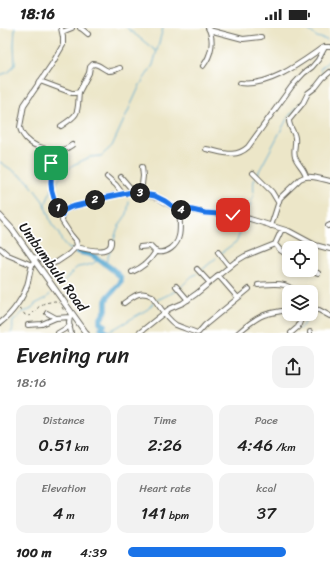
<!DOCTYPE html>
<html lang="en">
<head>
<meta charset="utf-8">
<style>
  :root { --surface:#fff; --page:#f2f2f2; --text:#222; --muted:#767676; --accent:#1a73e8 }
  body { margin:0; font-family:Sriracha,sans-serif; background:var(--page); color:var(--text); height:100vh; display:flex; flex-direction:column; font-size:15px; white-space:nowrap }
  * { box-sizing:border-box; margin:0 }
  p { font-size:13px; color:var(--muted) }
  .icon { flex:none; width:22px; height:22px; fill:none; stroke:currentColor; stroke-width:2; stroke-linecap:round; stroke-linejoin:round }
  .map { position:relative; height:305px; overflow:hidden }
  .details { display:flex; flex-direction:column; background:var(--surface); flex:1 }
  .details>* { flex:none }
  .buttons { position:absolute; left:282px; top:213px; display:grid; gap:8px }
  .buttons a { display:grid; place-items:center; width:36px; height:36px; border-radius:8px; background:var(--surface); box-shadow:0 2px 6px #0003; font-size:20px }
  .pin { position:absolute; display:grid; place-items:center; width:34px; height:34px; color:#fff; margin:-17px; border-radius:8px; box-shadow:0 2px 6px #0006 }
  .km { position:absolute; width:20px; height:20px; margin:-10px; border-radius:50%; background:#222; color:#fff; font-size:11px; line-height:20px; text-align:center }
  .round { display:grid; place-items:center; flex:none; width:42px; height:42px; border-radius:12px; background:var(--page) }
  .head { display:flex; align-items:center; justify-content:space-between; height:68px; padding:0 16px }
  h1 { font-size:22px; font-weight:600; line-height:30px }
  .stats { display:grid; grid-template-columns:repeat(3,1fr); gap:6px; height:68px; padding:4px 16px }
  .stats div { display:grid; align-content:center; border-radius:10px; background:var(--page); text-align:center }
  .stats b { font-size:17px; font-weight:600 }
  .stats small { font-size:11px; font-weight:400 }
  .stats p { font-size:11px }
  ul { padding:0 16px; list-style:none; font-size:13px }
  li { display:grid; grid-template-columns:64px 48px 1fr; align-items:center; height:30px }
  li i { height:10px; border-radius:5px; background:var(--accent) }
  .status { display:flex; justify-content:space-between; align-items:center; height:28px; padding:0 20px; background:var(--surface); direction:ltr }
  .status svg { height:11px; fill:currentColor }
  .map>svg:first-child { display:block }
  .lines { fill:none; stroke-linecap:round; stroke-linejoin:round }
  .stream { stroke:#55a7d0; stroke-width:1 }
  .river { stroke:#55a7d0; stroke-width:5.5 }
  .minor-casing { stroke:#656358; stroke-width:6 }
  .major-casing { stroke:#656358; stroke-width:7 }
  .path { stroke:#656358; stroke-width:1; stroke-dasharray:3 3; stroke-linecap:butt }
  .minor { stroke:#fff; stroke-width:4 }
  .major { stroke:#fff; stroke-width:5 }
  .route-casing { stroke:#fff; stroke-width:8 }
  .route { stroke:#1a73e8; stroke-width:5 }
  .labels { text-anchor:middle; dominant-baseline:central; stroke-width:3.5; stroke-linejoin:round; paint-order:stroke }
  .street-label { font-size:14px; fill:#1c1c1c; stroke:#fff }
</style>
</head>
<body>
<div class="status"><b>18:16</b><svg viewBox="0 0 49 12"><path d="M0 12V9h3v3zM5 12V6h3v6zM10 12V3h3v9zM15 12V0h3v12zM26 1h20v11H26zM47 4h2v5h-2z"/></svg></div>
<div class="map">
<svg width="330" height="305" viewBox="0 0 330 305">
  <rect width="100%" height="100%" fill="#fff"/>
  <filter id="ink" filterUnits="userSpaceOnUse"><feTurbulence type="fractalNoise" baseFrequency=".025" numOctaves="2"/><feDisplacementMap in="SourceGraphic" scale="8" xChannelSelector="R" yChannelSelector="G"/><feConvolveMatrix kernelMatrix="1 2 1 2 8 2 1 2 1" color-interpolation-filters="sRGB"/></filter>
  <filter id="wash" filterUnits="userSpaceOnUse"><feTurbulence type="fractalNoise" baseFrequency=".012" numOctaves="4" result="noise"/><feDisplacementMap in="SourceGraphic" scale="16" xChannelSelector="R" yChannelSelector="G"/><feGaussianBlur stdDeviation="0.9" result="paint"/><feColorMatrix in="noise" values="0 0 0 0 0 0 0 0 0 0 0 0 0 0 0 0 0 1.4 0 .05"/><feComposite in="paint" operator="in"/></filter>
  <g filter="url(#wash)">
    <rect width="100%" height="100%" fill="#ece6c8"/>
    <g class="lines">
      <path class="stream" d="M127,0L156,23
        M306,0L317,9L327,12
        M0,47L9,44L15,36L14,17L15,0
        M319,51L322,48L324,47L320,41L330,32
        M0,134L27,152L43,173L52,197L59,206L62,214L68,221H72
        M257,147L288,89L302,73
        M45,177L52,161L54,160L59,151L73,137L90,129L101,128L112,118L140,57L153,37L163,0
        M246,188C248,182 251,176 253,169C255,162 252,156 255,150
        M113,215L117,202L120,196L127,186L129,174
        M221,225L237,213L245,191
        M105,237L111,220
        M202,242L216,230
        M64,253L75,241L78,239L84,238L92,236L98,232
        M181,259L192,248L197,246
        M157,272L176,263
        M299,301L302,298L309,287
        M11,305C14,301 12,297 13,293L16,291L23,284L30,282L35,276L47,270L50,266
        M107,305L148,281L153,275"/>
      <path class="river" d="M76,223L92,227L108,238L117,245L121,250V254L108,269L106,273V282L100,292V294L104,297L102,298L101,300L108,305"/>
    </g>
  </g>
  <g filter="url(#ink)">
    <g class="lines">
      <defs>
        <path id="minor" d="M80,0L82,1L88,6
          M209,2L243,11L261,9
          M62,4L72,0
          M203,38C211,28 215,12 208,0
          M40,53L72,65H75L79,64L89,45L90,39L93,36C100,36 103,42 109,43C113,43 117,41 120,40
          M240,55C269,59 299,36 322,20L325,19H330
          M61,98C81,85 77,85 79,64
          M46,121C60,124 60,125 72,117
          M206,121C222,124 235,131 248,119L292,58L304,45L312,39L318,32L325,19
          M49,129L46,121C43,120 40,119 37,118C29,115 21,107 20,99L24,77L52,36L63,17V9L61,0
          M253,145L272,164L278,174
          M107,149L116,157L122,165
          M121,149L134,164
          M306,149C305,141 298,137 295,129C293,122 296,117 295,110C295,104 289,100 289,92L303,75L308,65L316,59L323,50L330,44
          M141,165L143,148L142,139
          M271,198L280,170L300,151C308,146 321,151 330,153
          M328,198L330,197
          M275,216L280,222L289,228
          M76,219C86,221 113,229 111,212
          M140,219L150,218C152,220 154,223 157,224C167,226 177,218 179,208C181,201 179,190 180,182
          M0,220L8,227L32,237
          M218,224L229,238
          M32,229L39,230L48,235L52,236L57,234L69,226L76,219L77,217L76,213L71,207L62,193L63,183L67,181L106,169L130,164H135L158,170L178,182L187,181L205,185L233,187L250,191L289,203L315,217L330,221
          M197,241L209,254
          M311,242L318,245
          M132,244C143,239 149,234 156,223
          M218,247L238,270
          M258,257C271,256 286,253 295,264
          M176,258L188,272
          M124,275C134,268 139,262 152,268C159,277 166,291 176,297C183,300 190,302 197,305
          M311,281L319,282L330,288
          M47,285L56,290L70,289
          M71,288C67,293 70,299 71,305
          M0,295C12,286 25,268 28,254C30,246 30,240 34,233
          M28,297L42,296L56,290
          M310,304V305
          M58,305L70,298
          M139,305L169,281L183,275L196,266L235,234L245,228L275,216L282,201
          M198,305L205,297L249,261
          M238,305C246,298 254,291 264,287C272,284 281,283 289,282
          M291,305L298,299L303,286"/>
        <path id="major" d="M0,188L12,201L86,305"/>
      </defs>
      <use href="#minor" class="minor-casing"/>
      <use href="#major" class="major-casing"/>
      <path class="path" d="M50,131C52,140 50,149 51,158C52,166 55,176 60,182
        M62,279L64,283
        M19,281L23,284L25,287L30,288C35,284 38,278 43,276C46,274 47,275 50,274C55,273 55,272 59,275"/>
      <use href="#minor" class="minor"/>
      <use href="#major" class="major"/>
    </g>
  </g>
  <g class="lines" filter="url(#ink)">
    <defs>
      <path id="route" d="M51,135C52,142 51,149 51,156C51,166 57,178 62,187L63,183L71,179L88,175L98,171L132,164L155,168L165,173L178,182L188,181L205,185L233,187"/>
    </defs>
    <use href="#route" class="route-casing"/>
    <use href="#route" class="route"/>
  </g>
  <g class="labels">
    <g class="street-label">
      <text transform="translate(53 239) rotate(54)">Umbumbulu Road</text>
    </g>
  </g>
</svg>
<div class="buttons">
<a><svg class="icon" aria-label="locate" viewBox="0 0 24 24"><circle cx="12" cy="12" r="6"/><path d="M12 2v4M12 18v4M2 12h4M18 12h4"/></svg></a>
<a><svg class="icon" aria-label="layers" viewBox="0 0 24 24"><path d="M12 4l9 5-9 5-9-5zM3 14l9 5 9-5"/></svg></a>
</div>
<div class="pin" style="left:51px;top:135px;background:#1e9e55"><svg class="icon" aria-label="arrive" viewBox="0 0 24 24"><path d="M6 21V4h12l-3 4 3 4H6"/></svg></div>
<div class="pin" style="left:233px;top:187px;background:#d93025"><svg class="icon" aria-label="check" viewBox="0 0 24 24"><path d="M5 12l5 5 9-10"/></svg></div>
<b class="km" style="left:58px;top:180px">1</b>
<b class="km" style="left:95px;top:172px">2</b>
<b class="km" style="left:140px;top:165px">3</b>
<b class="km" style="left:181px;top:182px">4</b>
</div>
<section class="details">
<div class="head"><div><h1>Evening run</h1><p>18:16</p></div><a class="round"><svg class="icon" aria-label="share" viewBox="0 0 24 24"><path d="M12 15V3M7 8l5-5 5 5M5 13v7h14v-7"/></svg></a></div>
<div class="stats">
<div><p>Distance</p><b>0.51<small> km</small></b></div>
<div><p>Time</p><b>2:26</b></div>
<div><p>Pace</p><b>4:46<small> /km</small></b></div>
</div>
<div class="stats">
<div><p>Elevation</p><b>4<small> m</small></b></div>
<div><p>Heart rate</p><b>141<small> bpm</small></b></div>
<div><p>kcal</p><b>37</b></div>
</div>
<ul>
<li><b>100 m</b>4:39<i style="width:85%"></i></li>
</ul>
</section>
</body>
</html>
